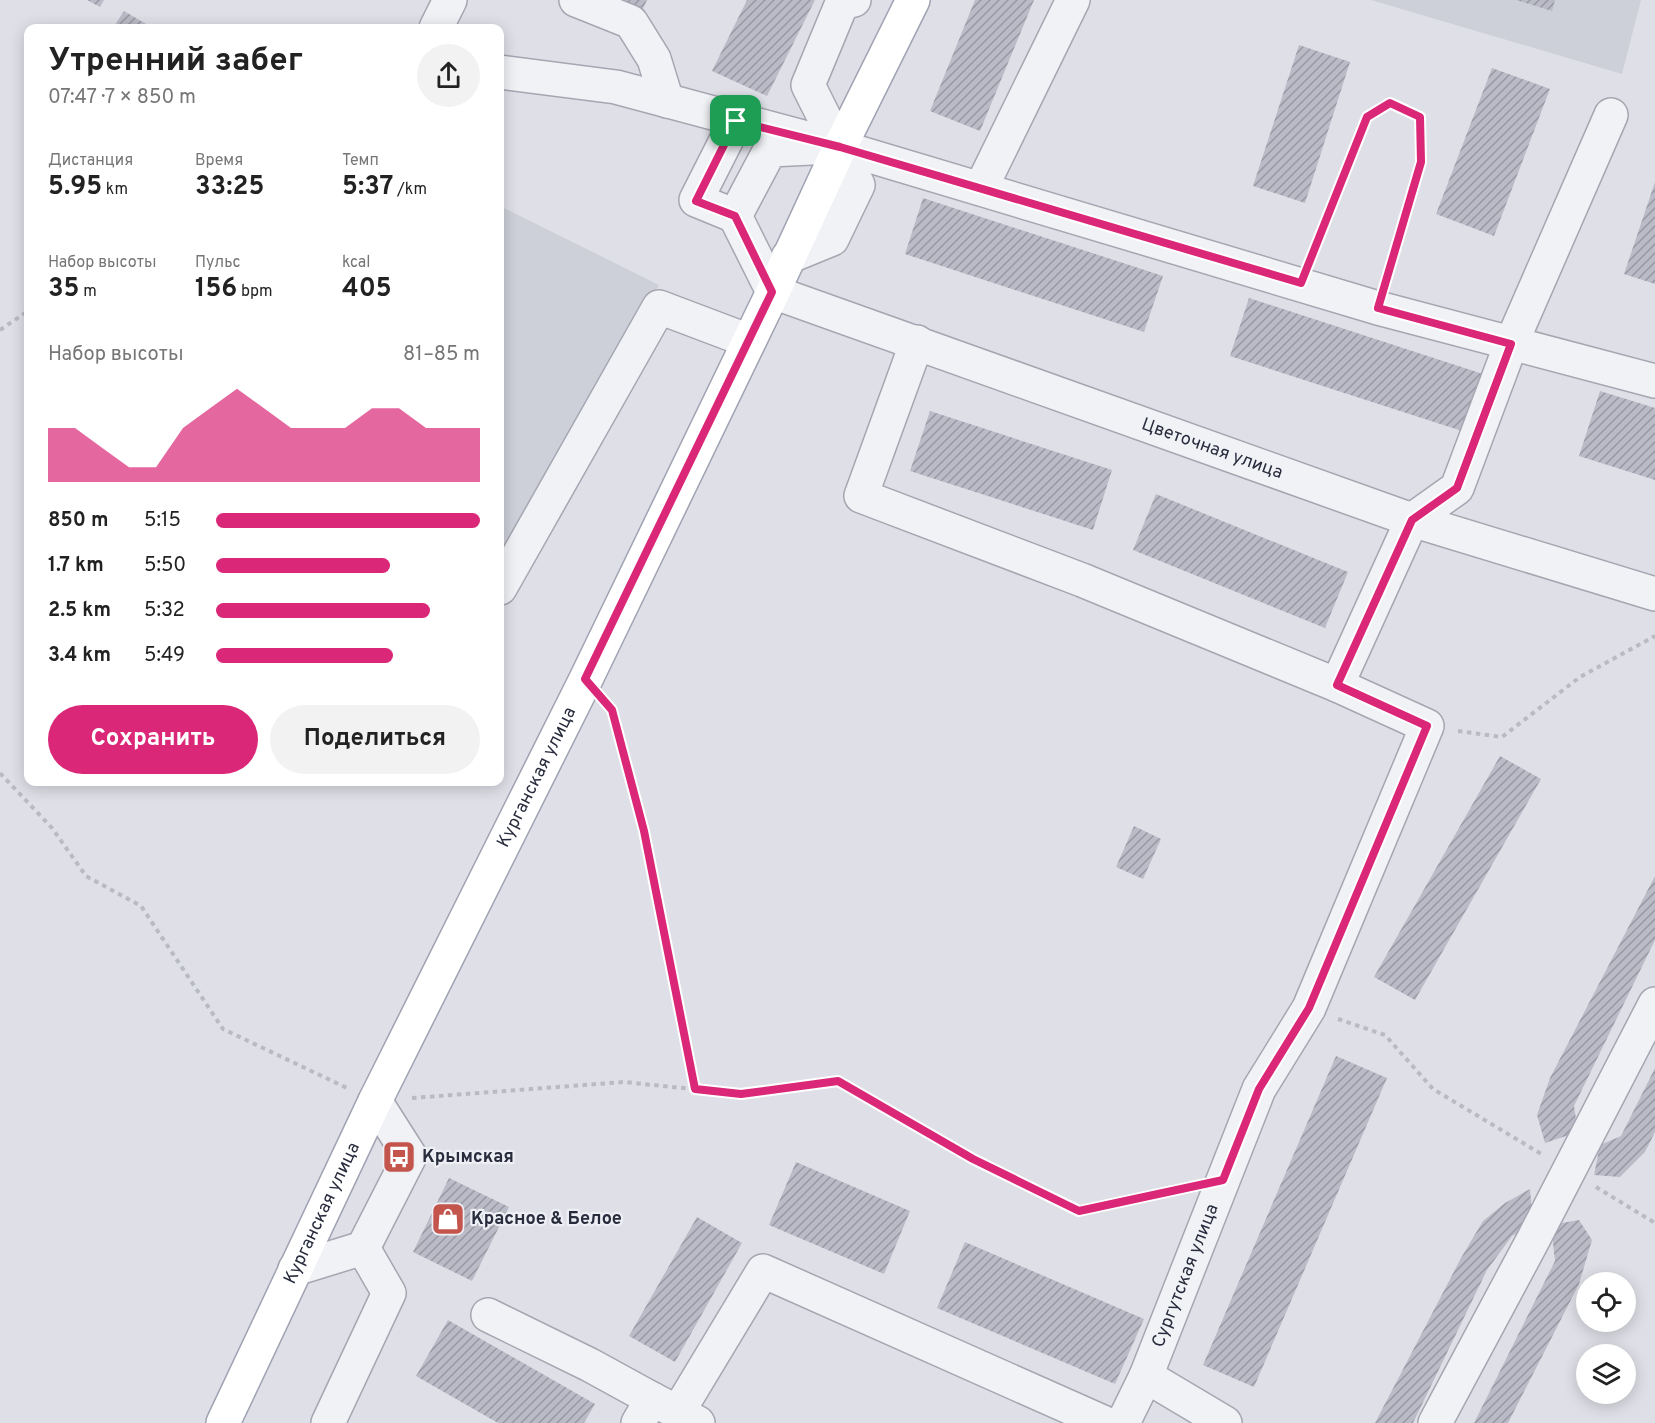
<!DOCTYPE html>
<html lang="ru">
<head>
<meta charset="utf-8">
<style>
  :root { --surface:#fff; --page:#f2f2f2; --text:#222; --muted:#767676; --accent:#db2777 }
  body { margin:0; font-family:Overpass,sans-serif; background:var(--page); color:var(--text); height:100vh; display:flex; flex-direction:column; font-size:22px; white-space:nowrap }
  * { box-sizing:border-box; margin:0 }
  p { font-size:20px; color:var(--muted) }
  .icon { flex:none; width:33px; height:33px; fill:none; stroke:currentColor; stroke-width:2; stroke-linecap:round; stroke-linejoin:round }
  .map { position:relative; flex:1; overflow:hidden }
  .sheet { position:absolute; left:24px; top:24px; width:480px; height:762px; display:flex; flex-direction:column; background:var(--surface); border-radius:12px; box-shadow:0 3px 15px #0003 }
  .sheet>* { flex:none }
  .tools { position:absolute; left:1576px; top:1272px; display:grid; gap:12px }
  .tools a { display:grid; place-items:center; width:60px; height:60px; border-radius:50%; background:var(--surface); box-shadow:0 3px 15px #0003; font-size:30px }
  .pin { position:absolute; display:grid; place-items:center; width:51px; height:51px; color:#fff; margin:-26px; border-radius:12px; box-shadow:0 3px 9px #0006 }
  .round { display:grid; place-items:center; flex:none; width:63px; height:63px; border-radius:32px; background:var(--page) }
  .head { display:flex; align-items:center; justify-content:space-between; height:102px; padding:0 24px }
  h1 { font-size:33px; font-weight:700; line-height:45px }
  .metrics { display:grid; grid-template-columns:repeat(3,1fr); gap:9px; height:102px; padding:6px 24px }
  .metrics div { display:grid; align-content:center }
  .metrics b { font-size:26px; font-weight:700 }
  .metrics small { font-size:16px; font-weight:400 }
  .metrics p { font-size:16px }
  .chart { height:168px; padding:12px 24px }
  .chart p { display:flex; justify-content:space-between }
  .chart svg { width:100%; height:108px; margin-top:6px; fill:var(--accent); opacity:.7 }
  .action { display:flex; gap:12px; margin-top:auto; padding:12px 24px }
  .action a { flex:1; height:69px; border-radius:36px; background:var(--accent); color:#fff; font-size:24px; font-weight:700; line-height:69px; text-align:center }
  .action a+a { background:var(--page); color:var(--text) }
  ul { padding:0 24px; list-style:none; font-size:20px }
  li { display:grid; grid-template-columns:96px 72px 1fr; align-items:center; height:45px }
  li i { height:15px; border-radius:8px; background:var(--accent) }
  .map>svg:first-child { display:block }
  .built { fill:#cdcfd9 }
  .building { fill:url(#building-hatch) }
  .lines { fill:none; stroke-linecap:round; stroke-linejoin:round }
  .minor-casing { stroke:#a5a6b1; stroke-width:36 }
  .major-casing { stroke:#9fa2b2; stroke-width:36 }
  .path { stroke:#b9bbc2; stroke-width:4; stroke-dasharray:4.5 4.5; stroke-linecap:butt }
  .minor { stroke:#f1f2f6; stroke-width:33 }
  .major { stroke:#fff; stroke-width:33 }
  .route-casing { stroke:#fff; stroke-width:12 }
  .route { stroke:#db2777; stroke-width:8 }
  .labels { text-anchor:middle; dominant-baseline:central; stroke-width:4.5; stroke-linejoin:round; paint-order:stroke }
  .street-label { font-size:18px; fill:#292c3d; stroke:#eeeff5 }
  .poi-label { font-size:18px; font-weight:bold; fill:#292c3d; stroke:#eeeff5; text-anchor:start }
</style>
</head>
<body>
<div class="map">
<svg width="1655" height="1423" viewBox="0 0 1655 1423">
  <defs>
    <pattern id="building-hatch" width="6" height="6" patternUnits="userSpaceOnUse" patternTransform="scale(1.5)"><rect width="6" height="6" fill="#babbc6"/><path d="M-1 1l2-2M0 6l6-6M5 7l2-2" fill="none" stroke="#9798a2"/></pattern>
  </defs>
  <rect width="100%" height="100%" fill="#dfe0e7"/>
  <path class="built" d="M1371,0H1641L1622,74Z
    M500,206L659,285L500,553Z"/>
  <path class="building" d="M87,0H104L100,7Z
    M585,0H647L636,24Z
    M747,0H815L767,96L712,71Z
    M975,0H1034L980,131L930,111Z
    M1516,0H1555L1552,11Z
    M124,11L153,28H113Z
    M1299,45L1350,62L1305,203L1253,186Z
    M1492,68L1550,89L1494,236L1436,214Z
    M1655,182V284L1624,274Z
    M923,198L1163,276L1144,332L905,254Z
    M1249,298L1483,374L1465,432L1230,356Z
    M1600,391L1655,408V480L1579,456Z
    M930,411L1112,470L1093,530L910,471Z
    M1156,494L1348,572L1325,628L1133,550Z
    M1500,756L1541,779L1415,1000L1374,977Z
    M1134,826L1161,839L1143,879L1116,867Z
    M1655,876V940L1574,1106L1578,1132L1545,1143L1537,1115L1550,1078Z
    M1336,1056L1387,1078L1254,1387L1203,1365Z
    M1655,1068V1132L1645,1152L1620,1177L1594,1175L1600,1145L1621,1136Z
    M796,1162L910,1211L884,1274L769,1225Z
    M449,1178L509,1207L472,1281L413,1252Z
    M1530,1189L1533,1225L1512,1236L1487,1270L1413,1423H1375L1461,1258L1483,1221L1505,1203Z
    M697,1217L742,1243L675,1362L629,1336Z
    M1579,1220L1592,1240L1579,1284L1508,1423H1474L1555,1261L1551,1225Z
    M965,1242L1144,1319L1115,1384L937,1308Z
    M448,1320L595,1404L584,1423H498L416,1376Z"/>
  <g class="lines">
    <defs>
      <g id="minor">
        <path d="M576,0L631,22L654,59L667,101"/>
        <path d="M436,28L450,0"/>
        <path d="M500,72L616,87L840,147L1378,308L1655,381"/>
        <path id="s1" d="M812,148L770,150L735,216L773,292L1412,520L1655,594"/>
        <path d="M981,188L1073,0"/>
        <path d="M735,216L696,200L736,121"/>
        <path d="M788,257L832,239L858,185L808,85L842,3L854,0"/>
        <path d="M917,342L861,496L1082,580L1337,685"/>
        <path d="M1412,520L1457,488L1511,344L1611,115"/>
        <path d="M500,588L659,307L749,341"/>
        <path d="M295,1269L363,1248L410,1156L375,1101"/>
        <path d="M488,1315L590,1365L652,1399"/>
        <path d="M1146,1376L1225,1423"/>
        <path d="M678,1412L763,1271L1105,1423"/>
        <path d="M328,1423L389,1293L363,1248"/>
        <path d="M638,1423L652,1399L698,1423"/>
        <path id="s2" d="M1123,1423L1146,1376L1259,1089L1309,1008L1427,726L1337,685L1412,520"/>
        <path d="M1435,1423L1533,1240L1655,1004"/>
      </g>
      <g id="major">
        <path id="s3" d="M223,1423L375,1101L586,679L773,292L840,147L913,0"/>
      </g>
    </defs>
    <use href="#minor" class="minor-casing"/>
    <use href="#major" class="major-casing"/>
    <path class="path" d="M1311,257L1367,117L1390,103L1420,117L1421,162L1387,278
      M0,330L28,311
      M607,705L611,710L644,831L695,1089
      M1458,731L1502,737L1580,677L1655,636
      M0,773L52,828L86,876L141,906L223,1029L347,1088
      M1338,1019L1385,1035L1433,1089L1543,1155
      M412,1098L624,1082L741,1094L838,1081L973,1159L1079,1211L1186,1189
      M1596,1187L1655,1223"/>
    <use href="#minor" class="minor"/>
    <use href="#major" class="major"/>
  </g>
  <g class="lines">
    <defs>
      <path id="route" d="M1390,103L1420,117L1421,162L1378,308L1511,344L1457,488L1412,520L1337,685L1427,726L1309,1008L1259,1089L1223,1180L1079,1211L973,1159L838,1081L741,1094L695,1089L644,831L612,710L585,679L772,292L735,216L696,201L736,121L840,147L1301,283L1367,117Z"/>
    </defs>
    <use href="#route" class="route-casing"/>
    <use href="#route" class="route"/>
  </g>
  <defs>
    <symbol id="bus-square" viewBox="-11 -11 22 22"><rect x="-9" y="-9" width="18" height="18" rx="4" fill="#c4554c" stroke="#eeeff5"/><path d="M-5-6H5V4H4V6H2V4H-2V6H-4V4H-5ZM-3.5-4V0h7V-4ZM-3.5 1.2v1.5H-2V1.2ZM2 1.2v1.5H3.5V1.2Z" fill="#fff"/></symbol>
    <symbol id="shop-square" viewBox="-11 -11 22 22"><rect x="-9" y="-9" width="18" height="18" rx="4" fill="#c4554c" stroke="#eeeff5"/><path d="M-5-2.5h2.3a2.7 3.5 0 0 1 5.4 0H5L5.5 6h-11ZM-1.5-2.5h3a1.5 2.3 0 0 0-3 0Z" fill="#fff"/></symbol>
  </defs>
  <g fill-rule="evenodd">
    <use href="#bus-square" x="380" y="1138" width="38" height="38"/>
    <use href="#shop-square" x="429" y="1200" width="38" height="38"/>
  </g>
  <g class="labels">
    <g class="street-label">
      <text stroke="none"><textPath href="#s1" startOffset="668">Цветочная улица</textPath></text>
      <text stroke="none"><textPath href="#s3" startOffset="718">Курганская улица</textPath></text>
      <text stroke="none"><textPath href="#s3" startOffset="232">Курганская улица</textPath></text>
      <text stroke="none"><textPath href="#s2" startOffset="160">Сургутская улица</textPath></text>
    </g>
    <g class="poi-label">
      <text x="422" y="1157">Крымская</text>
      <text x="471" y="1219">Красное &amp; Белое</text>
    </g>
  </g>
</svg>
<div class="tools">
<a><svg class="icon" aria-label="locate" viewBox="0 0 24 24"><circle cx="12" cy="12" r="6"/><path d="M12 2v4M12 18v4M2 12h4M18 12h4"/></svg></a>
<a><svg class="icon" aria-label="layers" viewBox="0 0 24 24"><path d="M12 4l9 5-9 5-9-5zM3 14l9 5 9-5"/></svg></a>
</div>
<div class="pin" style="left:736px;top:121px;background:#1e9e55"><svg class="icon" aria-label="arrive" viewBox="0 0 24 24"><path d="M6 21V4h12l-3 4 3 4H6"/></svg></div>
<section class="sheet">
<div class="head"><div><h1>Утренний забег</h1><p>07:47 · 7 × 850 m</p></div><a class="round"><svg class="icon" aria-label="share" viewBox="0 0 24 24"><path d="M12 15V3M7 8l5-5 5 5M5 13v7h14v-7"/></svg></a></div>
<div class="metrics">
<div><p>Дистанция</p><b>5.95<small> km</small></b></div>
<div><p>Время</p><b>33:25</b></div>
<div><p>Темп</p><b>5:37<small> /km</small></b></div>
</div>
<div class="metrics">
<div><p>Набор высоты</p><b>35<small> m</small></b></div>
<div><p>Пульс</p><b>156<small> bpm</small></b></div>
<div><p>kcal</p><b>405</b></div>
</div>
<div class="chart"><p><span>Набор высоты</span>81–85 m</p>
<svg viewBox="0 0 160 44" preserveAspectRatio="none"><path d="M0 44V22L10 22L20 30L30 38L40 38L50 22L60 14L70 6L80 14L90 22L100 22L110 22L120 14L130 14L140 22L150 22L160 22V44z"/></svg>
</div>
<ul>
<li><b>850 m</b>5:15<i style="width:100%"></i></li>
<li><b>1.7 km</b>5:50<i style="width:66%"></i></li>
<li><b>2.5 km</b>5:32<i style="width:81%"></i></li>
<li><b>3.4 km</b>5:49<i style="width:67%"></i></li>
</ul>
<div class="action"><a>Сохранить</a><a>Поделиться</a></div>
</section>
</div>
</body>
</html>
